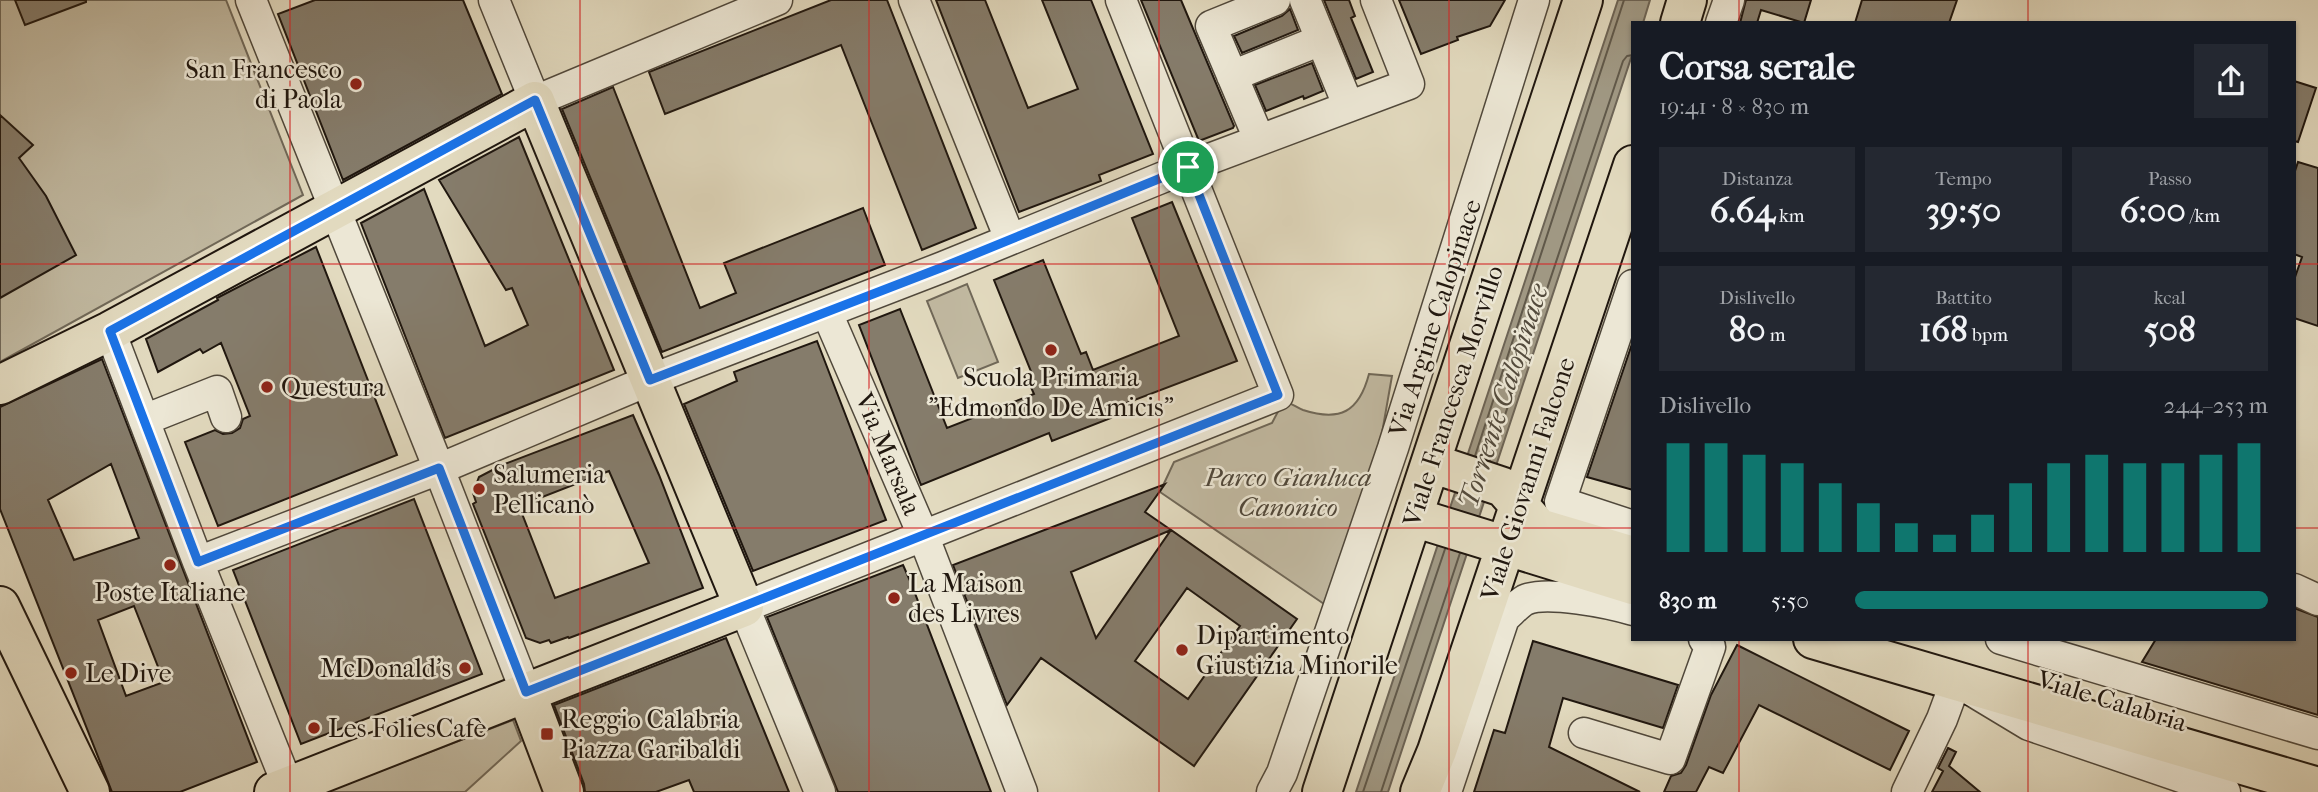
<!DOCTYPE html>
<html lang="it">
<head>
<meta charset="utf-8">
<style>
  :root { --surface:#171b24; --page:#242831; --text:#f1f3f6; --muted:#9ea1a6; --accent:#0f766e }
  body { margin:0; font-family:"IM FELL French Canon",serif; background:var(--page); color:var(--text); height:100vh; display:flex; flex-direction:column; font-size:26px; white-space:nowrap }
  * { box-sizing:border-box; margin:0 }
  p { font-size:23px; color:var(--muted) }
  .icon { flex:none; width:38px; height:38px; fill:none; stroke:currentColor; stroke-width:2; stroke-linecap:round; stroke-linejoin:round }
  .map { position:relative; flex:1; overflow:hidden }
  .side { position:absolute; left:1631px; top:21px; width:665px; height:620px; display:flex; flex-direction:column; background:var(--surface); border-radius:0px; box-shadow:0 2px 5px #0004 }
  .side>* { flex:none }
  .pin { position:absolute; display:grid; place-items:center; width:60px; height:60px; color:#fff; margin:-30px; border:4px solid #fff; border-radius:50%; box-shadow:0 2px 7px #0007 }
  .round { display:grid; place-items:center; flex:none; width:74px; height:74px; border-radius:0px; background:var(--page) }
  .headline { display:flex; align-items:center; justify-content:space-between; height:119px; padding:0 28px }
  h1 { font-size:38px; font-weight:700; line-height:52px }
  .metrics { display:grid; grid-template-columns:repeat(3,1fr); gap:10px; height:119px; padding:7px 28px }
  .metrics div { display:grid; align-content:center; border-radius:0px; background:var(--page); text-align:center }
  .metrics b { font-size:35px; font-weight:700 }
  .metrics small { font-size:19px; font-weight:400 }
  .metrics p { font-size:19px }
  .chart { height:196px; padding:14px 28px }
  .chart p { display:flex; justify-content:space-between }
  .chart svg { width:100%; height:126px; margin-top:7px; stroke:var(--accent); stroke-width:6 }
  ul { padding:0 28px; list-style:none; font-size:23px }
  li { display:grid; grid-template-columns:112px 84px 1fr; align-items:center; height:52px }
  li i { height:18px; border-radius:9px; background:var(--accent) }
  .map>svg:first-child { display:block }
  .green { fill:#c1b9a1; stroke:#706858; stroke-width:2 }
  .water { fill:#a09883; stroke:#6d6455; stroke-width:2 }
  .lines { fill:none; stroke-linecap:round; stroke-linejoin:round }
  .shore { stroke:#605849; stroke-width:2 }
  .building { fill:#857c6b; stroke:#20170f; stroke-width:2; fill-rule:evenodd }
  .minor-casing { stroke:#50483b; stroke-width:33 }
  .major-casing { stroke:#20170f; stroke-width:42 }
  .minor { stroke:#ece7d5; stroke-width:30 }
  .major { stroke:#e2dabf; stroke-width:38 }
  .route-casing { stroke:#fff; stroke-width:14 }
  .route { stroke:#1a73e8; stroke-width:9 }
  .grid { fill:none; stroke:#d62828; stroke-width:2; stroke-opacity:0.55 }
  .poi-dot { fill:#8f2418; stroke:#ece7d5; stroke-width:2.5 }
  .labels { text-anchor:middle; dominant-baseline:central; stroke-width:5; stroke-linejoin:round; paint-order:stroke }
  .poi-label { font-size:26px; fill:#20170f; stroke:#ece7d5; text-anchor:start }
  .street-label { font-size:26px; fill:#20170f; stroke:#ece7d5 }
  .park-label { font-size:26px; font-style:italic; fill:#50483b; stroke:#ece7d5 }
  .water-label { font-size:28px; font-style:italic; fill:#534b3d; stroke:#ece7d5 }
</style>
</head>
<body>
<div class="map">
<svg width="2318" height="792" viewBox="0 0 2318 792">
  <rect width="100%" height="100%" fill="#e2dabf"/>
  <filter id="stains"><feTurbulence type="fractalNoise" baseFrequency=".00286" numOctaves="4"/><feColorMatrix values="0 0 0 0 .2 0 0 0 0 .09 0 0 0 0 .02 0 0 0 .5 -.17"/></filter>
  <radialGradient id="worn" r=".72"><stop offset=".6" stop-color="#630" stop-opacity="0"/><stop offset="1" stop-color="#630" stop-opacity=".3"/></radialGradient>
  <path class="green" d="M0,0H226L303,195L0,362Z
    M967,284L998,362L958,378L927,301Z
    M1369,374L1392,376L1382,433L1327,606L1160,492L1174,462L1272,423L1283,402C1291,402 1295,407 1303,410C1340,422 1359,412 1369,374Z
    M513,720L521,741L465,792H326Z"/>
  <path class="water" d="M1618,0H1650L1643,23H1633V52L1388,792H1356Z"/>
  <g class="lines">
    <path class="shore" d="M1475,456L1624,0
      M1490,460L1623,61L1627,56L1633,55
      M1363,792L1445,549
      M1381,792L1460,553"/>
  </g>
  <path class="building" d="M15,0H86V2L25,25Z
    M315,0H463L502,94L343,180L278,14Z
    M831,0H887L976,228L922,250L841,45L665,114L649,72Z
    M936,0H985L1028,108L1078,89L1042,0H1091L1153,154L1099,175L1101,181L1019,212Z
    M1141,0H1181L1234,126L1233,128L1199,141Z
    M1324,0H1349L1355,16L1351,18L1373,72L1356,79Z
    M1399,0H1505L1490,26L1457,37L1458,40L1421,54Z
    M1746,0H1811L1804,23L1761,10L1757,23H1740Z
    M1862,0H1957L1949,23H1855Z
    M1290,9L1298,30L1242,53L1234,36L1282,16Z
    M1312,63L1323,91L1304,99L1303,96L1266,111L1255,85Z
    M2294,81L2316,88L2298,142L2294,141Z
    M613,87L700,308L736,293L724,263L863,208L885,265L662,352L562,109Z
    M0,115L33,145L19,158L46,196L76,255L0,298Z
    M519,137L614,370L445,438L361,223L424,189L485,346L528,325L512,288L506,290L439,180Z
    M2298,162L2318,168V326L2294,318V280L2302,257L2294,254V174Z
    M1172,202L1237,361L1108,410L1111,418L1052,441L1049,433L921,485L859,325L900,309L947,428L1034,394L1026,376L1032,374L994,280L1043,260L1081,354L1086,352L1093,370L1179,336L1132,218Z
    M316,247L397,455L218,526L185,442L215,430L223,434L232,433L240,428L243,419L250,416L221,343L203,353L200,349L158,372L146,339L218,300L217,298Z
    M817,341L886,520L753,571L684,404L737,381L734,372Z
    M1633,341V490L1587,477Z
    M102,359L257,762L180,792H112L0,509V407ZM111,464L139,538L74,560L48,500ZM134,606L164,682L126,696L98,620Z
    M633,415L659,475L703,588L569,638L568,637L551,643L549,640L540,643L526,638L473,504L476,502L473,493L479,477L502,465ZM609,471L649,563L555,598L519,506Z
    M1165,484L1145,512L1171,530L1071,572L1096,638L1171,530L1297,619L1194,766L1041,658L1007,705L953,565ZM1187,588L1240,626L1188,699L1135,661Z
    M414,499L482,674L301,744L233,570Z
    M903,565L911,583L991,792H838L767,617Z
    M2294,608L2318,617V715L2142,662L2156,639H2294Z
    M726,638L789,792H694L689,780L656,792H585L584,784L554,705Z
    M1533,641L1678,685L1663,728L1563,698L1549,747L1640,792H1474L1494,730L1505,733Z
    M1737,645L1909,731L1890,770L1759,705L1723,773L1709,767L1696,792H1664L1671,776L1681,773L1686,765L1711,695Z
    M1948,748L1956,752L1949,766L1980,792H1932L1943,771L1938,768Z"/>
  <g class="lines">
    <defs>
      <path id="minor" d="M251,0L439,469L526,692
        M494,0L535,101L777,0
        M914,0L1010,239
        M1305,0L1348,105
        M1721,23L1729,0
        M1232,76L1321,40
        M1259,139L1211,26L1275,0
        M1633,285L1560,502L1633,526
        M827,313L923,535L1022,792
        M110,331L198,562L288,786
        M144,420L217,391L226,417
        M198,562L439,469L650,380L943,267L1188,167L1409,84L1376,0
        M2294,589L2318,600
        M2001,639L2318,734
        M1584,733L1670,759L1710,647L1704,639
        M820,792L744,607L1278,395L1121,0
        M1272,792L1282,773L1393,448L1534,0
        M1446,792L1504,618C1511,612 1518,604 1525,600C1546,590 1610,603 1633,610
        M1907,792L1942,719L1956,681L2029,725L2225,792"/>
      <path id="major" d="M1680,23L1687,0
        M0,385L110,331L535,101L744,607L274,792
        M1431,463L1503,487L1539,528L1633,556
        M1413,517L1633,585
        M0,606L90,792
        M1813,639L2318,787
        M526,692L564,792
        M1322,792L1583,0
        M1420,792L1437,751L1633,165"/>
    </defs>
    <use href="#minor" class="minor-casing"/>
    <use href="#major" class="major-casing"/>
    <use href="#minor" class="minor"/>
    <use href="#major" class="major"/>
  </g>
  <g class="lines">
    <defs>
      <path id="route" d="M535,100L650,380L943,267L1188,167L1278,395L526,692L439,468L198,562L110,331Z"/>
    </defs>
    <use href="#route" class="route-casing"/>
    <use href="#route" class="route"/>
  </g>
  <path class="grid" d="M290,0V792M580,0V792M869,0V792M1159,0V792M1449,0V792M1739,0V23M2028,0V23M0,264H1633M2294,264H2318M0,528H1633M2294,528H2318M1739,639V792M2028,639V792"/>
  <g class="poi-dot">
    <circle cx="356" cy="84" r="7"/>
    <circle cx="1051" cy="350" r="7"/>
    <circle cx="267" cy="387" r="7"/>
    <circle cx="479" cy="489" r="7"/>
    <circle cx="170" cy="565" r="7"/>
    <circle cx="894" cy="598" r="7"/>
    <circle cx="1182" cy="650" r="7"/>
    <circle cx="465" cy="668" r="7"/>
    <circle cx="71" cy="673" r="7"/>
    <circle cx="314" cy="728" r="7"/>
    <rect x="540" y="727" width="14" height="14" rx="3.5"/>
  </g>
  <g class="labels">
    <g class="poi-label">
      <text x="342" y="69" text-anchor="end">San Francesco<tspan x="342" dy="30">di Paola</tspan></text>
      <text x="1051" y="377" text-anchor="middle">Scuola Primaria<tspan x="1051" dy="30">"Edmondo De Amicis"</tspan></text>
      <text x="281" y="387">Questura</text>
      <text x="493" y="474">Salumeria<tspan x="493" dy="30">Pellicanò</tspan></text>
      <text x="908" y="583">La Maison<tspan x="908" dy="30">des Livres</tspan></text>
      <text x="170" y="592" text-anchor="middle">Poste Italiane</text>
      <text x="1196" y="635">Dipartimento<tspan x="1196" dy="30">Giustizia Minorile</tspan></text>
      <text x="451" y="668" text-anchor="end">McDonald's</text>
      <text x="85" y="673">Le Dive</text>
      <text x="561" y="719">Reggio Calabria<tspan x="561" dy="30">Piazza Garibaldi</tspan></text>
      <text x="328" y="728">Les FoliesCafè</text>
    </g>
    <g class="street-label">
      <text transform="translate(1435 318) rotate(-72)">Via Argine Calopinace</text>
      <text transform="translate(1453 396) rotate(-72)">Viale Francesca Morvillo</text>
      <text transform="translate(888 454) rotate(67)">Via Marsala</text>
      <text transform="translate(1528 479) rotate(-72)">Viale Giovanni Falcone</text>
      <text transform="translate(2112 701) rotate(17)">Viale Calabria</text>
    </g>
    <g class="park-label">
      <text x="1288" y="477">Parco Gianluca<tspan x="1288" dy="30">Canonico</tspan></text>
    </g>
    <g class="water-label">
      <text transform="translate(1503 396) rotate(-72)">Torrente Calopinace</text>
    </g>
  </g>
  <rect width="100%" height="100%" filter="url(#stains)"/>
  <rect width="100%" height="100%" fill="url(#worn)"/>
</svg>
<div class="pin" style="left:1188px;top:167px;background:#1e9e55"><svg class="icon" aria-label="arrive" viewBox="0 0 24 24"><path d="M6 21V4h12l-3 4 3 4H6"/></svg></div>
<section class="side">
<div class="headline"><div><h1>Corsa serale</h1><p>19:41 · 8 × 830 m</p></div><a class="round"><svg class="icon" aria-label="share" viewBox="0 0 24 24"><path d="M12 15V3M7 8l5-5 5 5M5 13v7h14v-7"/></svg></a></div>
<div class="metrics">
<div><p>Distanza</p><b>6.64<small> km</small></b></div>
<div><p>Tempo</p><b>39:50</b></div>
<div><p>Passo</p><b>6:00<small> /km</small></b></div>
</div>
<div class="metrics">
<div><p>Dislivello</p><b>80<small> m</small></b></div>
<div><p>Battito</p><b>168<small> bpm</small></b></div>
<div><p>kcal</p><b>508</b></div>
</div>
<div class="chart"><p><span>Dislivello</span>244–253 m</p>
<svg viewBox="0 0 160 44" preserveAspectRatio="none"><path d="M5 44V6M15 44V6M25 44V10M35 44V13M45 44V20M55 44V27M65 44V34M75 44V38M85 44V31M95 44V20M105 44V13M115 44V10M125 44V13M135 44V13M145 44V10M155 44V6"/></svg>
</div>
<ul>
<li><b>830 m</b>5:50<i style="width:100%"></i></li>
</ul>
</section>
</div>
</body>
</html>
